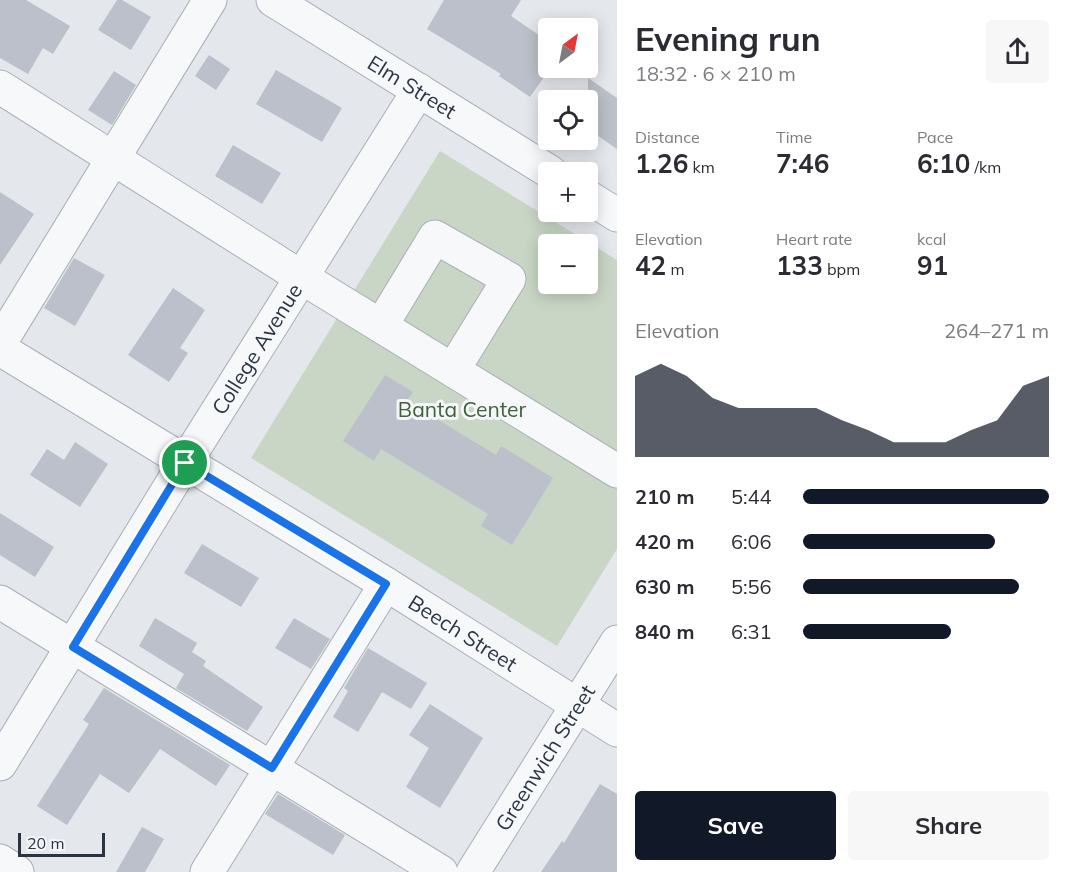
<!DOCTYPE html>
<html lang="en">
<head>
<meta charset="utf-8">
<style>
  :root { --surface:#fff; --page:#f7f7f7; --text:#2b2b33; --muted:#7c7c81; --accent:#111827 }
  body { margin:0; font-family:Mulish,sans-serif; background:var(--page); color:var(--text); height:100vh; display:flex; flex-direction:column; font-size:22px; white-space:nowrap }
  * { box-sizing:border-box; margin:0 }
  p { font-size:20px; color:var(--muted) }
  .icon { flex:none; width:33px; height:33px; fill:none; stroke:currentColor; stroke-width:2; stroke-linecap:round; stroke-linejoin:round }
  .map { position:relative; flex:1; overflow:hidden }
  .panel { display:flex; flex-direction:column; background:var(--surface); width:450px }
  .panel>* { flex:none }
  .needle { width:39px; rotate:32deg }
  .fabs { position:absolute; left:538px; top:18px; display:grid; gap:12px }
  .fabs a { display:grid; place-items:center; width:60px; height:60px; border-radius:6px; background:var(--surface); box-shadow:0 3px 15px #0003; font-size:30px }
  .scale { position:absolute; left:18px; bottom:15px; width:87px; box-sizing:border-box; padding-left:6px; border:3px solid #2b3445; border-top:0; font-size:16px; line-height:21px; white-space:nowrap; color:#2b3445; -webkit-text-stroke:4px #f4f6f9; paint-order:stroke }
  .pin { position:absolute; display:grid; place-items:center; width:51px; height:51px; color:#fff; margin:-26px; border:3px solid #fff; border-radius:50%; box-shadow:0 2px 6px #0007 }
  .round { display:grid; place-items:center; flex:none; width:63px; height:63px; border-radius:6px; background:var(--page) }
  .summary { display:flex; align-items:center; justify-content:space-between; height:102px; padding:0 18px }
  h1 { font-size:33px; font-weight:700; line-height:45px }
  .figures { display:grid; grid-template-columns:repeat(3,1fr); gap:9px; height:102px; padding:6px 18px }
  .figures div { display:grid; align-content:center }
  .figures b { font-size:26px; font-weight:700 }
  .figures small { font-size:16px; font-weight:400 }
  .figures p { font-size:16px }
  .chart { height:168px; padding:12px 18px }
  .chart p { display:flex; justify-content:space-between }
  .chart svg { width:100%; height:108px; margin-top:6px; fill:var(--accent); opacity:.7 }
  .action { display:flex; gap:12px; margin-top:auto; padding:12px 18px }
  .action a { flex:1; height:69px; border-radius:6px; background:var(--accent); color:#fff; font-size:24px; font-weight:700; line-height:69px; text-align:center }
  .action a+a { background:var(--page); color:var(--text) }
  ul { padding:0 18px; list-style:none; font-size:20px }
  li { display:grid; grid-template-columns:96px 72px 1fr; align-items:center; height:45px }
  li i { height:15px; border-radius:8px; background:var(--accent) }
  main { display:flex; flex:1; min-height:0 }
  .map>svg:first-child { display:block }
  .green { fill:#c9d6c5; fill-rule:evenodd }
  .building { fill:#bbc0ca }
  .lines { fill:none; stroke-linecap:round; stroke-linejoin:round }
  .minor-casing { stroke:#a9aeb7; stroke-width:35 }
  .minor { stroke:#f7f8fa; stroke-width:33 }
  .route-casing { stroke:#fff; stroke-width:12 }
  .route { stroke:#1a73e8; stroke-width:8 }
  .labels { text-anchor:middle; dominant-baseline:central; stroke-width:6; stroke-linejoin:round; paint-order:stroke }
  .street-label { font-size:21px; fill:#2b3445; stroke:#f4f6f9 }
  .park-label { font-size:21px; fill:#3f6138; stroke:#f4f6f9 }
</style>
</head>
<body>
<main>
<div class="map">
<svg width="617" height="872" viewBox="0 0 617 872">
  <rect width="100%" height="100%" fill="#e4e7ec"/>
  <path class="green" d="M440,151L617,260V549L557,646L251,458ZM549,244H588V284H549Z"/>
  <path class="building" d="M0,0H26L70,26L53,54L43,48L28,74L0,58Z
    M117,0H122L151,17L131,50L98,30Z
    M444,0H521L511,16L549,42V70L530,97L499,76L501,74L427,29Z
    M209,55L230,69L216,90L195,76Z
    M276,70L342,108L322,142L256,104Z
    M114,71L136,85L112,125L88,110Z
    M588,78L617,98V149L588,129Z
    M233,145L281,173L262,204L215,176Z
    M0,192L34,214L0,265Z
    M74,258L105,275L75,326L44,308Z
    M173,288L205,310L180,348L188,353L169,382L128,355Z
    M385,375L413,392L407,401L496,455L501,446L553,478L512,545L481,526L488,514L381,449L374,461L343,441Z
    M75,442L108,464L80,507L30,475L47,449L64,460Z
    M0,513L54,547L35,577L0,555Z
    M202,544L259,578L241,607L184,573Z
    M155,618L197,643L192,652L206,661L203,666L263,707L247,731L176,688L184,674L139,646Z
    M294,618L330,639L311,669L275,648Z
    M368,648L427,683L411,709L382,692L358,732L333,717L348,691L344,688Z
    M104,688L230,765L216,786L160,749L129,793L100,774L67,825L37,806L89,724L83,720Z
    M430,704L483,738L440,808L406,787L429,748L409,735Z
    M600,784L617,794V872H541L562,841L564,843Z
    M278,794L345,835L333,855L265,814Z
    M142,827L164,839L145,872H116Z"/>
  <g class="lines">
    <defs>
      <g id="minor">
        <path id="s1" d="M273,0L550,172"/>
        <path d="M0,87L301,277L617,471"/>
        <path d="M588,197L617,215"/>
        <path d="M381,326L435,237L509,279L453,370"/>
        <path d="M0,343L210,0"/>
        <path id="s2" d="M0,349L386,584L617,730"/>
        <path d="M0,602L441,872"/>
        <path id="s3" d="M0,764L173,482L419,90"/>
        <path d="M0,861L17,872"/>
        <path d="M207,872L386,584"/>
        <path id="s4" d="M473,872L617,642"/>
      </g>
    </defs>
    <use href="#minor" class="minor-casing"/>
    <use href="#minor" class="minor"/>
  </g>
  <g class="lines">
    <defs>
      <path id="route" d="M185,463L386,584L272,768L73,647Z"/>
    </defs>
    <use href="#route" class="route-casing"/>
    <use href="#route" class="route"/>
  </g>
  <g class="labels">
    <g class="street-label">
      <text stroke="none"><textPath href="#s1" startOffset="164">Elm Street</textPath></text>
      <text stroke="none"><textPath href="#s3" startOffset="488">College Avenue</textPath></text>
      <text stroke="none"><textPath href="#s2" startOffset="543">Beech Street</textPath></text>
      <text stroke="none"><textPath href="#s4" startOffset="135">Greenwich Street</textPath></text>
    </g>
    <g class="park-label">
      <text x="462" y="409">Banta Center</text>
    </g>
  </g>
</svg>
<div class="fabs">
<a><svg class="needle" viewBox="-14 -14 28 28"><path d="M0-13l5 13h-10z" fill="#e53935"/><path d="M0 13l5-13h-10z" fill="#7c7c81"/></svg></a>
<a><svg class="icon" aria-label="locate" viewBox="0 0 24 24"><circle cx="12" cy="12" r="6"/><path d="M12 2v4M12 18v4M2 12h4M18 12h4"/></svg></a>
<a>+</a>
<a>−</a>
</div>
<div class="scale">20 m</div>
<div class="pin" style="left:185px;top:463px;background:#1e9e55"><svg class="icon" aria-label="arrive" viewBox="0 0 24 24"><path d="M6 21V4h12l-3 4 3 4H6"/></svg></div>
</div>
<section class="panel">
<div class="summary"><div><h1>Evening run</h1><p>18:32 · 6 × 210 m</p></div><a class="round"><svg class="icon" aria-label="share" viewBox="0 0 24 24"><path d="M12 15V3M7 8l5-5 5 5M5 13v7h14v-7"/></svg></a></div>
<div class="figures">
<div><p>Distance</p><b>1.26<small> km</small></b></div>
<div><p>Time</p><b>7:46</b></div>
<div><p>Pace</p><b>6:10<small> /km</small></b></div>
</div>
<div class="figures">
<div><p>Elevation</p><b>42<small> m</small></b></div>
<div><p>Heart rate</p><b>133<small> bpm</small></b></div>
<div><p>kcal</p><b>91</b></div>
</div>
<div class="chart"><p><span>Elevation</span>264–271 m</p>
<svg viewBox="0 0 160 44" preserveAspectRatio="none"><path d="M0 44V11L10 6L20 11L30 20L40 24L50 24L60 24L70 24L80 29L90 33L100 38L110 38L120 38L130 33L140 29L150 15L160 11V44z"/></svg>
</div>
<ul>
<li><b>210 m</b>5:44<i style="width:100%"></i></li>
<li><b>420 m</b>6:06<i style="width:78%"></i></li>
<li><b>630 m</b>5:56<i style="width:88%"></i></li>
<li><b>840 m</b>6:31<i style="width:60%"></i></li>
</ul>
<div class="action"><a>Save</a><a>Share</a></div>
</section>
</main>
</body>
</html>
